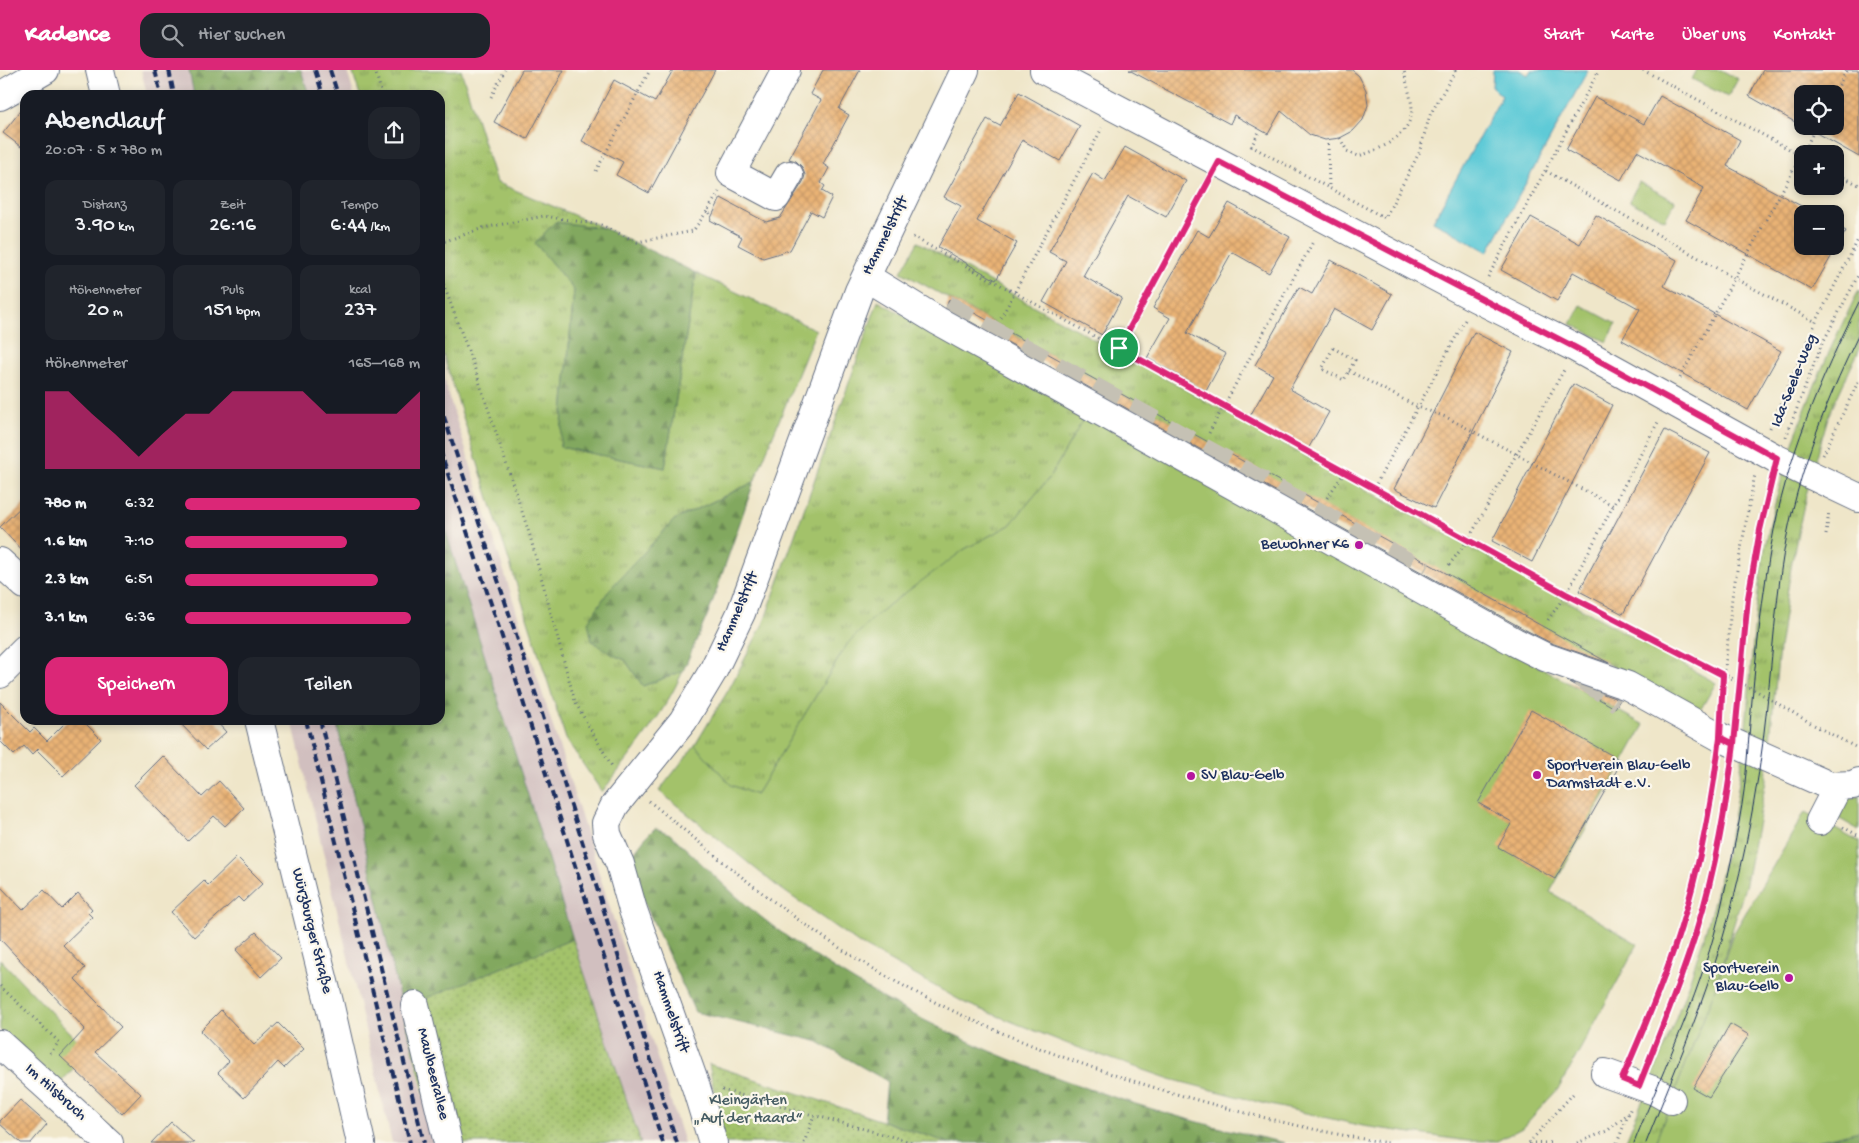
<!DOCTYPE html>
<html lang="de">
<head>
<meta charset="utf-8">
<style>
  :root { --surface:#171b24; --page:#20242c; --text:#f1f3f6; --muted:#9ea1a6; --accent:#db2777 }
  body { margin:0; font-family:"Gochi Hand",sans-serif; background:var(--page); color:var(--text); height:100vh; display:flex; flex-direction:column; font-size:19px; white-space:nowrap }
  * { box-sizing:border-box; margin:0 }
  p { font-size:16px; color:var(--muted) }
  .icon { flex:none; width:28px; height:28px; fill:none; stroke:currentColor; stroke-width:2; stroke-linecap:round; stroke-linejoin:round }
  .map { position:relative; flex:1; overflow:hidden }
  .side { position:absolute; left:20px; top:20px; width:425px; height:635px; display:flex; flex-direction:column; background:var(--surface); border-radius:15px; box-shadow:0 2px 8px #0003 }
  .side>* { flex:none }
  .tools { position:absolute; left:1794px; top:15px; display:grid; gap:10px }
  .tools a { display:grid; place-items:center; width:50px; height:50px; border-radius:10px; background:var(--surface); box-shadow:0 2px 8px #0003; font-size:25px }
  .pin { position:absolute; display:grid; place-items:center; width:42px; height:42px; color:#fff; margin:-21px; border:2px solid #fff; border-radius:50%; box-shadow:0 1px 5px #0007 }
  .round { display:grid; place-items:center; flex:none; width:52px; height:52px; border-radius:15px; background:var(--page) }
  .summary { display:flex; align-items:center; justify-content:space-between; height:85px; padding:0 25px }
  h1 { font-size:28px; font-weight:600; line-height:38px }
  .stats { display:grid; grid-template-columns:repeat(3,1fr); gap:8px; height:85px; padding:5px 25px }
  .stats div { display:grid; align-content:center; border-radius:12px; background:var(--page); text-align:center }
  .stats b { font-size:21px; font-weight:600 }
  .stats small { font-size:14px; font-weight:400 }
  .stats p { font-size:14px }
  .chart { height:140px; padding:10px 25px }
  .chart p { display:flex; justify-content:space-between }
  .chart svg { width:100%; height:90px; margin-top:5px; fill:var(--accent); opacity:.7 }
  .action { display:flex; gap:10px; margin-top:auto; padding:10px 25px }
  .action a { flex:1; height:58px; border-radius:15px; background:var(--accent); color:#fff; font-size:20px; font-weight:600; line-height:58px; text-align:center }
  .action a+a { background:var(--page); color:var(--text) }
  ul { padding:0 25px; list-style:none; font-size:16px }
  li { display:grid; grid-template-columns:80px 60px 1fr; align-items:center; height:38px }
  li i { height:12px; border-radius:6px; background:var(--accent) }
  header { display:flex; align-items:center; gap:30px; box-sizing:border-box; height:70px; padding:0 25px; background:var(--accent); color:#fff }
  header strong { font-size:24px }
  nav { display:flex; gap:28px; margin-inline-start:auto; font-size:18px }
  .search { width:350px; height:45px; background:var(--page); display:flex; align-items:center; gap:12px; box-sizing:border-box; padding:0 18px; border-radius:15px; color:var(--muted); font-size:19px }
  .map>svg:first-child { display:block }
  .railway { fill:#d1bfbf }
  .grass { fill:url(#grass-tufts); stroke:#5f7864 }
  .forest { fill:url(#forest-firs); stroke:#4e6c5e }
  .park { fill:#a3c26b; stroke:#5f7864 }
  .garden { fill:url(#garden-dots); stroke:#5f7864 }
  .water { fill:#5ecad7; stroke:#3c7c9a }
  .building { fill:url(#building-cross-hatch) }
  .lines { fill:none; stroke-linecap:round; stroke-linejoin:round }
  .minor-tunnel { stroke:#c5c1b4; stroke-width:28; stroke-dasharray:28 14; stroke-linecap:butt }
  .minor-casing { stroke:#656f83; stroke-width:30 }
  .path { stroke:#656f83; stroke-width:3; stroke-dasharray:1 4; stroke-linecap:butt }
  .minor { stroke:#fff; stroke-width:28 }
  .tram { stroke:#1b2f5e; stroke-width:1 }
  .rail { stroke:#1b2f5e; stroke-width:4; stroke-dasharray:8 4; stroke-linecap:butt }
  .route-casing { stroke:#fff; stroke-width:10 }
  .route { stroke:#db2777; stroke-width:6 }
  .poi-dot { fill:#b5179e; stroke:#fbf7ec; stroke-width:2 }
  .labels { text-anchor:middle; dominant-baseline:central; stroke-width:4.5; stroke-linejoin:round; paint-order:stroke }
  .street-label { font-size:16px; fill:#1b2f5e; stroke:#fbf7ec }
  .poi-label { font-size:16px; fill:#1b2f5e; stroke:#fbf7ec; text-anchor:end }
  .park-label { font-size:16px; fill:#445b62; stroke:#fbf7ec }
</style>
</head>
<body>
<header>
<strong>Kadence</strong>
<div class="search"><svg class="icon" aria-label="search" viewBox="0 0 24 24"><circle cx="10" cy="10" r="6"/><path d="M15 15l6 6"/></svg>Hier suchen</div>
<nav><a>Start</a><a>Karte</a><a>Über uns</a><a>Kontakt</a></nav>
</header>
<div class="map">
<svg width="1859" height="1073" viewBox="0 0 1859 1073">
  <defs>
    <pattern id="grass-tufts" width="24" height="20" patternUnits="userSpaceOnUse" patternTransform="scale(1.25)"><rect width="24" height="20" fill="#a3c26b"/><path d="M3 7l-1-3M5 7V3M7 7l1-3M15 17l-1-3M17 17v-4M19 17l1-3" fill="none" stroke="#849e5b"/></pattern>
    <pattern id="forest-firs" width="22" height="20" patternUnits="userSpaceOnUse" patternTransform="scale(1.25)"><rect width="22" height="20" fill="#82a85f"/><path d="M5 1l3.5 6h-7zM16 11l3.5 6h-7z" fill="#6a8952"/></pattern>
    <pattern id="garden-dots" width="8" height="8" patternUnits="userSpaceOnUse" patternTransform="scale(1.25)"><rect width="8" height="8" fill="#a3c26b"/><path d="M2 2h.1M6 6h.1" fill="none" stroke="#849e5b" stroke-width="1.8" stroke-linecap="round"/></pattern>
    <pattern id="building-cross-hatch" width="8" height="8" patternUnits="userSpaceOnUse" patternTransform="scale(1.25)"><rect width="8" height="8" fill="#e9b275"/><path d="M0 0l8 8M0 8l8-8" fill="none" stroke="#c79968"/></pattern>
  </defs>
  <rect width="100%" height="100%" fill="#fbf7ec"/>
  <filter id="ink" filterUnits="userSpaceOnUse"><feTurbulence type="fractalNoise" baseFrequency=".02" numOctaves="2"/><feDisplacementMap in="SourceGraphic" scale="10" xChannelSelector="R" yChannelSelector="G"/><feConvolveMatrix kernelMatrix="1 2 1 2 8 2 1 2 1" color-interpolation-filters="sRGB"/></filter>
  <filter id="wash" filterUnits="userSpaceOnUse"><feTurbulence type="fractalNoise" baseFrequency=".0096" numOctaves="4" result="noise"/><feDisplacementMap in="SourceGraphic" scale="20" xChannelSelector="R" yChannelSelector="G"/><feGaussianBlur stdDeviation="1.12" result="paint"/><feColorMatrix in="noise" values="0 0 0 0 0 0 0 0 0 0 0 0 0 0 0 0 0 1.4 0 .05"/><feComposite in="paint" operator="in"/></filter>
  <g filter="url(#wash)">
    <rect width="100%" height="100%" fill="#efe6c9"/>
    <path class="railway" d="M141,0H189L194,25H147Z
      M301,0H347L354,25H309Z
      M440,298L615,854L684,1073H641L573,869L440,443Z
      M292,650H336L434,1073H392Z"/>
    <path class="grass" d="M352,0H461L496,112L604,158L556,152L535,173L574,220L560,377L665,398L696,203L816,260L754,412L674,450L613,585L625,590L643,616L683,601C663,646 632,683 602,722L566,669L440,275V25H360Z
      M918,172L1716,613L1698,644L901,202Z
      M1859,220V280L1828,347L1806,425L1792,491L1779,579L1766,710L1746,813L1714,922L1655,1073H1625C1650,1011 1678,949 1698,885C1715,833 1728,779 1737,725C1749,656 1750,585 1759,515C1773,411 1811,314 1859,220Z
      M878,231L1086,345L1050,407L1010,455L965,479L848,573L756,725L731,715L695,675L729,619L764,552Z"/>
    <path class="forest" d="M189,0H301L309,25H194Z
      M555,152L604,158L696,203L665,398L560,377L574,220L535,173Z
      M754,412L710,539L683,601L643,616L625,590L613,585L592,571L588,552L609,520L674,450Z
      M440,443L573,869L402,938L336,650H440Z
      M655,758L670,764C699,790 726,819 756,843C907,964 1098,1032 1285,1073H949L883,1051L887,1011L816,971L695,942L626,793L645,768Z
      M1859,1061V1073H1807L1813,1072Z"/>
    <path class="park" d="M1697,0H1721L1738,9L1728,27L1692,9Z
      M1639,112L1675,131L1665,150L1629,131Z
      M1581,235L1616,254L1607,272L1571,254Z
      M1086,345L1644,655L1550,822L1638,874L1559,1018L1522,1058L1497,1071H1468L1363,1056L1266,1034L1170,1009L1068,974L965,933L861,875L777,816L659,721L695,675L731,715L756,725L848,573L882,540L965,479L1010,455L1050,407Z
      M1859,726V760L1833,745L1842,731Z
      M1805,742L1859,772V1061L1807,1073H1655L1714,922L1732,866Z
      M0,889L89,982L59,1014L0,960Z"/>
    <path class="garden" d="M573,869L641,1073H438L402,938Z
      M709,994L949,1073H723Z"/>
    <path class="water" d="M1493,0H1519L1528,5L1531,0H1588L1488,182L1433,151L1502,26L1492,17Z"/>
    <g id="blocks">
      <path class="building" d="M522,0H564L527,69L494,52Z
        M673,0H715L649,123L616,105L623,92L582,71L614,10L655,32Z
        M823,0H860L839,39L849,45L823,94L829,98L821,113L825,116L822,121L832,127L822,147L811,141L790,180L763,188L738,175L742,167L710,150L721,128L766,152L780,148L803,112L805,105L802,97L796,91L789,89L821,30L810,24Z
        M1129,0H1352L1359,6L1366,20L1368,35L1363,50L1353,61L1340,68L1325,70L1310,65L1281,41L1268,64L1234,45L1230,54Z
        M1763,0H1859V87L1804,56H1835V24H1802V56L1749,26Z
        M1019,22L1080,56L1060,91L1022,70L977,151L1017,173L996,210L938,177L961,136L944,127L987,49L1000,56Z
        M1660,26L1740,70L1727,96L1816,144H1802V176H1835V155L1846,161L1812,220L1686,150L1704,118L1637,81L1621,110L1566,80L1595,27L1644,54Z
        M25,35V80L3,63Z
        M1125,77L1186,111L1166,147L1128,126L1083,206L1122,228L1102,265L1043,232L1066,191L1049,182L1093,103L1105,111Z
        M1229,133L1290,167L1269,203L1232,182L1187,263L1226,284L1206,321L1147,288L1170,248L1153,238L1197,160L1209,167Z
        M1596,145L1677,190L1664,216L1781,281L1748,340L1622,270L1640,239L1573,202L1557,231L1501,200L1531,147L1580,174Z
        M1331,190L1392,224L1372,260L1334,239L1290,319L1329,342L1308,379L1250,346L1273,305L1255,295L1299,217L1312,224Z
        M949,229L1609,593L1551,573L1522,558L946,238Z
        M1474,262L1513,282L1434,438L1394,419Z
        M1573,314L1612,335L1532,492L1492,471Z
        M1665,360L1710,383L1623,544L1579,521Z
        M25,433V484L0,457Z
        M1567,611L1620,630L1615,638Z
        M0,632L30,662L34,658L47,671L68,650H82L101,669L63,706L37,680L39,678L32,685L24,676L14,685L0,671Z
        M1531,640L1622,691L1555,809L1498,777L1512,752L1478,733Z
        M177,650H215L226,662L206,680Z
        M163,686L202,727L219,711L244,738L225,756L214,746L188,771L134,715Z
        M237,787L263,813L243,832L238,827L194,867L171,842L204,811L208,815Z
        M0,816L23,840L44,820L62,839L78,823L92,839L88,843L92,847L63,875L85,898L75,909L121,957L95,982L141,1024L122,1044L60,986L85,959L0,869Z
        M256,862L281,888L261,907L236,880Z
        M221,940L254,975L278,953L304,979L284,998L278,992L244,1028L218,1003L229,991L200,961Z
        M1730,954L1749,965L1709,1027L1693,1018Z
        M20,1030L47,1054L31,1073H21L0,1054V1051Z
        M171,1052L194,1073H151Z"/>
    </g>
  </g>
  <g filter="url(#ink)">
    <use href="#blocks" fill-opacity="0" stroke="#656f83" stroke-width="1"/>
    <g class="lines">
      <path class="minor-tunnel" d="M945,238L1423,505
        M1582,604L1620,630"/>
      <defs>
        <path id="minor" d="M100,0L106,25
          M786,0L731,103L776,127L789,105
          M1044,0L1476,228L1576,278L1777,389L1859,428
          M0,26L45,0
          M866,207L938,251L1515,572L1545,587L1628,616L1720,667L1830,716L1853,715L1859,712
          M0,492L25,515
          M0,604L25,579
          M259,650L329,932L361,1073
          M1820,751L1837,718
          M415,935L448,1073
          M0,974L109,1073
          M1605,1003L1655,1021L1671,1030
          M713,1073L696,1017L633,840L620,794L607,764L606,753L615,735L683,651L713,601L741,543L859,221L965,0"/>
      </defs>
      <use href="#minor" class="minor-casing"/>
      <path class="path" d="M375,0L382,25
        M1643,0L1802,86
        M1834,24L1847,0
        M491,27L505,0
        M1340,68L1347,81L1358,86C1381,80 1412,65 1412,38C1411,26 1406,13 1404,0
        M1328,74L1329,118
        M1251,76L1385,148L1419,83L1430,45L1455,1L1452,0
        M1251,77L1260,60
        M1803,84L1816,56
        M596,101L650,0
        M1546,101L1734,208L1816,252
        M1835,103L1859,115
        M710,144L708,140L719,122
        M913,167L1566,524L1753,619L1814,655L1859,679
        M440,173L483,158L544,146L601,155L637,172L693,161L708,140
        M440,205L476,302L530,466L575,632L613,698
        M1488,207L1599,0
        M1001,248L1102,58
        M1119,278L1207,114
        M1333,278L1355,290L1344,310L1322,299Z
        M1349,301L1418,337L1446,347L1614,436
        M1680,308L1802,84
        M1770,358L1816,252L1859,168
        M1209,363L1314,170
        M1786,367L1821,276L1859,204
        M1823,385L1859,310
        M1374,418L1465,250
        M1327,428L1344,403
        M1826,465L1829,441
        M1449,495L1468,470L1564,300
        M1548,550L1566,524L1658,352
        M1721,640L1732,527L1755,404
        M1737,647L1748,528L1771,413
        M649,731C715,785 781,842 854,887C970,959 1101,1005 1234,1040C1284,1053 1336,1065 1388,1073
        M1843,757L1859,766
        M0,916L59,972L48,986
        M1631,987C1673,893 1703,794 1717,691
        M1647,994C1686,895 1718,804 1731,698
        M722,1020L915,1073
        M804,1073L814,1045
        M1529,1073L1573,1024
        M1529,1073H1552
        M1577,1073L1607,1061L1629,1043
        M1617,1073L1631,1037"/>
      <use href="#minor" class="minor"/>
      <path class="tram" d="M1634,1073C1665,995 1704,916 1722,833C1731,791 1742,746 1746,703C1752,627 1758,551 1771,476C1786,389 1820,310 1859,232
        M1646,1073C1666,1022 1688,971 1706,919C1728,859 1743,794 1754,731C1768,655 1771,576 1781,500C1793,416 1822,339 1859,264"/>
      <path class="rail" d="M155,0L161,25
        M169,0L174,25
        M315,0L323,25
        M330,0L338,25
        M440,335L539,634L677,1073
        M440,380L513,600L663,1073
        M306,650L410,1073
        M320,650L424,1073"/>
    </g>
  </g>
  <g class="lines" filter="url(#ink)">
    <defs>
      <path id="route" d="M1119,278L1566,524L1723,605L1720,667L1734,674C1726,736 1716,798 1697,859C1681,912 1659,964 1639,1016L1622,1009C1644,959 1665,909 1681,857C1700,796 1712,731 1720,667L1734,674L1748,528L1760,460L1777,388L1576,278L1219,92L1119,278"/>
    </defs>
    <use href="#route" class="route-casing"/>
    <use href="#route" class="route"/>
  </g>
  <g class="poi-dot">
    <circle cx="1359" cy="475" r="5"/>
    <circle cx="1537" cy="705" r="5"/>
    <circle cx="1191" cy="706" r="5"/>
    <circle cx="1789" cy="908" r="5"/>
  </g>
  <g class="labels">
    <g class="street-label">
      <text transform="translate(886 166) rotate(-64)">Hammelstrift</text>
      <text transform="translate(1795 311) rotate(-68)">Ida-Seele-Weg</text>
      <text transform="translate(738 542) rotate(-67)">Hammelstrift</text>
      <text transform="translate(311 861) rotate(76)">Würzburger Straße</text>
      <text transform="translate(670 942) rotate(71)">Hammelstrift</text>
      <text transform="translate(432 1004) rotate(76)">Maulbeerallee</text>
      <text transform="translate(55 1023) rotate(42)">Im Hilsbruch</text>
    </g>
    <g class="poi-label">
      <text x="1349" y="475">Bewohner K6</text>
      <text x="1547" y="696" text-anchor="start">Sportverein Blau-Gelb<tspan x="1547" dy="18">Darmstadt e.V.</tspan></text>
      <text x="1201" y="706" text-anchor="start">SV Blau-Gelb</text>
      <text x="1779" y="899">Sportverein<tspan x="1779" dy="18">Blau-Gelb</tspan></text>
    </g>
    <g class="park-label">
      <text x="748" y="1031">Kleingärten<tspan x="748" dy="18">„Auf der Haard“</tspan></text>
    </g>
  </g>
</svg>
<div class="tools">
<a><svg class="icon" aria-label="locate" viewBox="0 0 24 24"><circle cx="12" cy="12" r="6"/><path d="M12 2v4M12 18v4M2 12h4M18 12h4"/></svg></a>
<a>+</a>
<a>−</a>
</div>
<div class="pin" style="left:1119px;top:278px;background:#1e9e55"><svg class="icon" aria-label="arrive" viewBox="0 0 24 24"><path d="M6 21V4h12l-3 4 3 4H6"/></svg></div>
<section class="side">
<div class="summary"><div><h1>Abendlauf</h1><p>20:07 · 5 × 780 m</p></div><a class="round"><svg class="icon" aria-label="share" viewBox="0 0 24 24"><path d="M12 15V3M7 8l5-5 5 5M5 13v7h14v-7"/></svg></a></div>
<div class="stats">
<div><p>Distanz</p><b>3.90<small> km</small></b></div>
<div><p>Zeit</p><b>26:16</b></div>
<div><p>Tempo</p><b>6:44<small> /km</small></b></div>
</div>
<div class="stats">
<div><p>Höhenmeter</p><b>20<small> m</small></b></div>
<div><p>Puls</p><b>151<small> bpm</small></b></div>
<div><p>kcal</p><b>237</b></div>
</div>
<div class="chart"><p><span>Höhenmeter</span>165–168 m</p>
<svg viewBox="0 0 160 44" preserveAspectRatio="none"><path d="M0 44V6L10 6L20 17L30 27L40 38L50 27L60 17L70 17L80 6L90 6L100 6L110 6L120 17L130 17L140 17L150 17L160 6V44z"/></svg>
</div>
<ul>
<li><b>780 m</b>6:32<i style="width:100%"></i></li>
<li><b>1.6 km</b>7:10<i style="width:69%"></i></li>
<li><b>2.3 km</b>6:51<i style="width:82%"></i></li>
<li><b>3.1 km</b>6:36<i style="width:96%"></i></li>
</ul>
<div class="action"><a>Speichern</a><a>Teilen</a></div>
</section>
</div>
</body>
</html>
